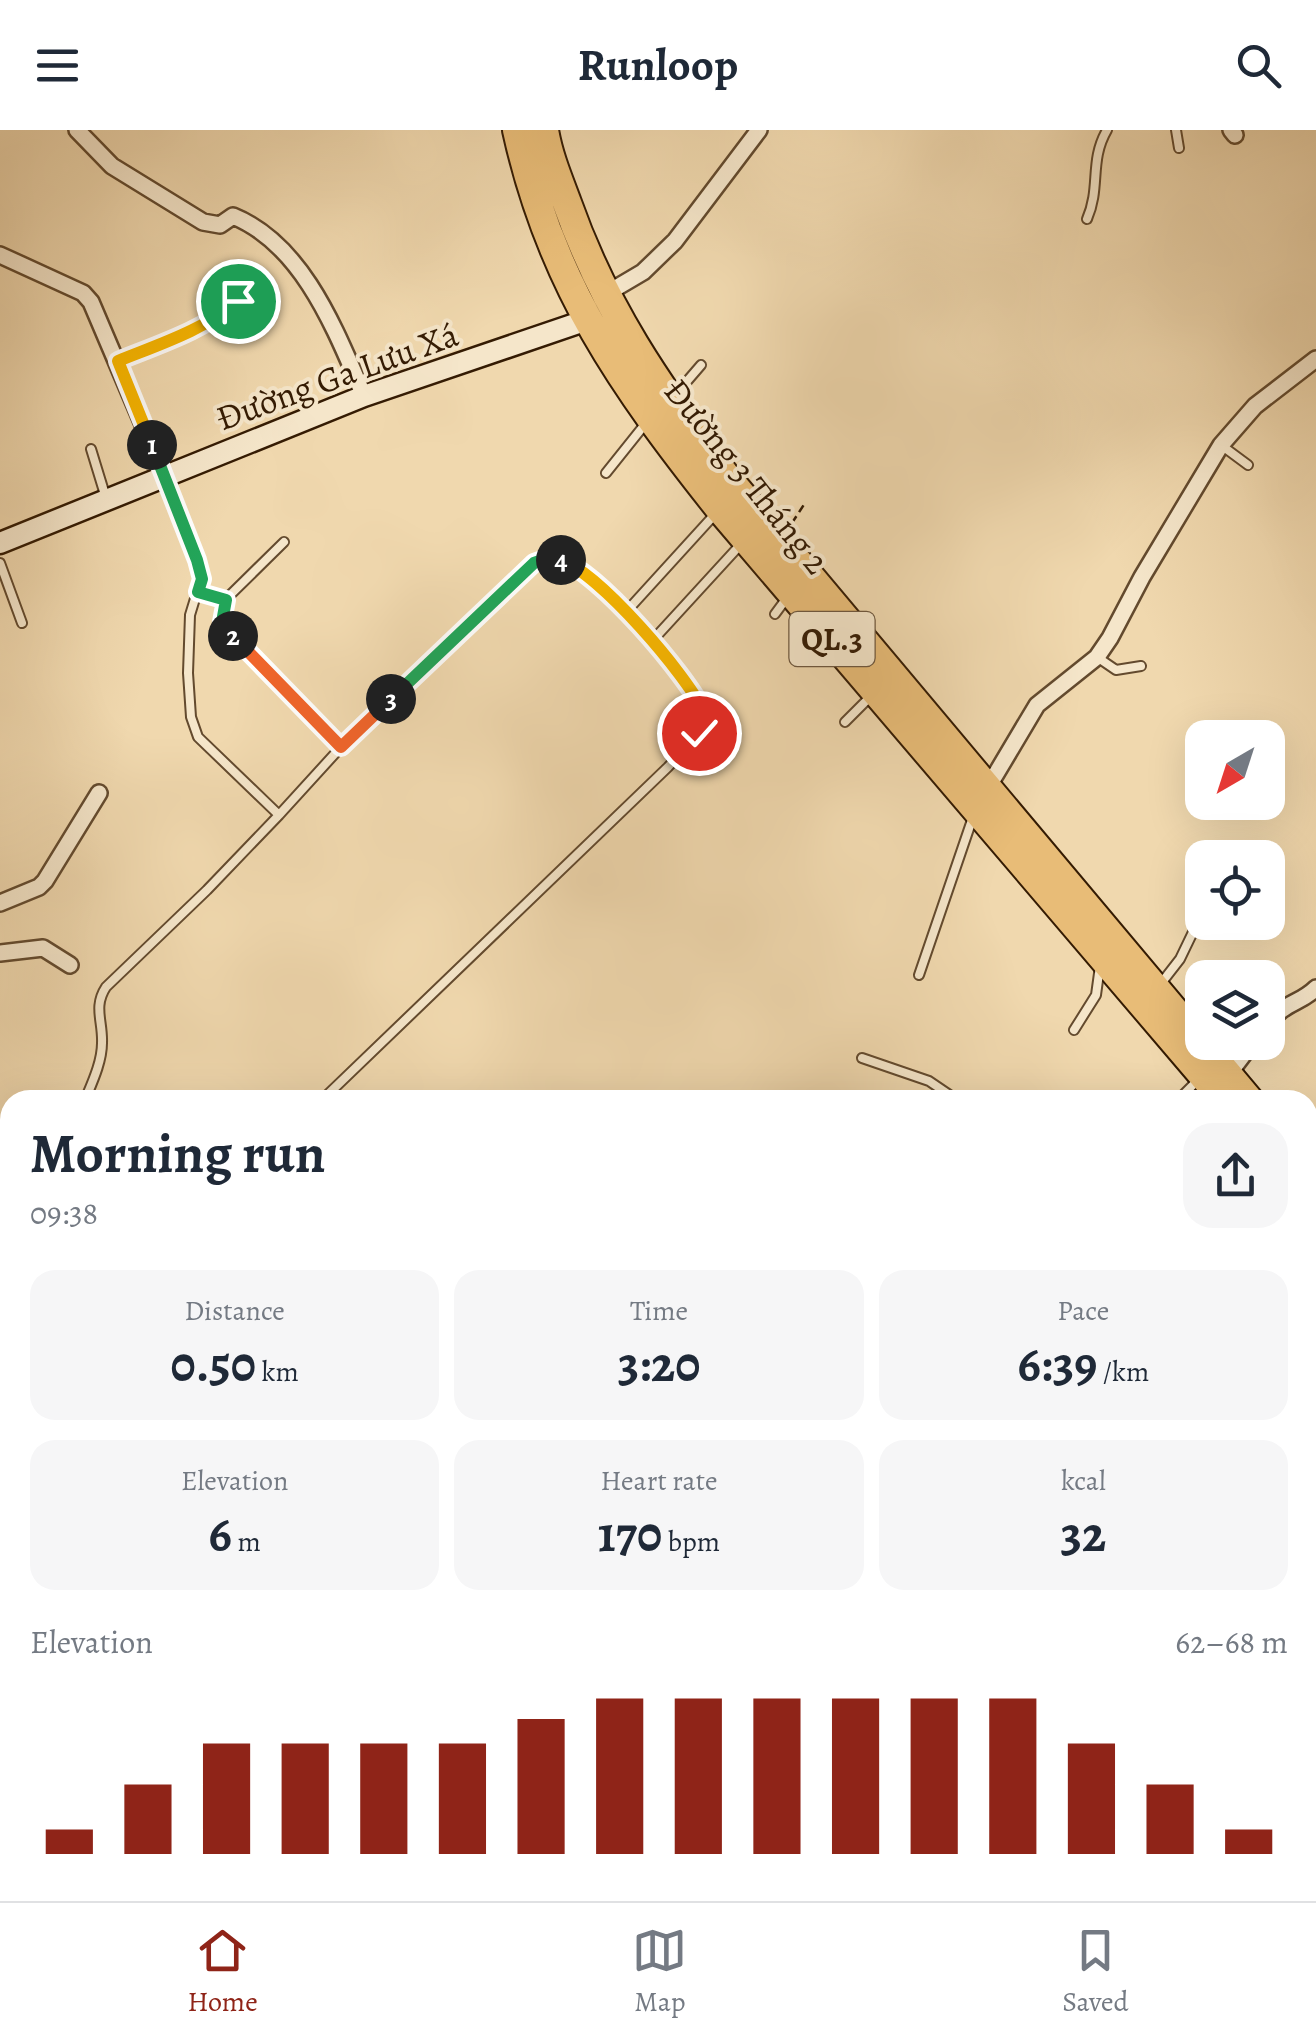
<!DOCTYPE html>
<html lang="en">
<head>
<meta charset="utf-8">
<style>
  :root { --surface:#fff; --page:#f6f6f7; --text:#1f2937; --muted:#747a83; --line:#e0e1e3; --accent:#8f2418 }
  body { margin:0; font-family:Alegreya,serif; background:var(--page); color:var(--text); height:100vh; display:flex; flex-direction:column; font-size:38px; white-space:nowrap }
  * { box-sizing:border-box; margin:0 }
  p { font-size:32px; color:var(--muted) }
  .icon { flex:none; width:55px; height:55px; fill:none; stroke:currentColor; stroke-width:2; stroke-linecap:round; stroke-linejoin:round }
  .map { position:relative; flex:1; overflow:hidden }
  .details { position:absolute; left:0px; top:960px; width:1318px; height:812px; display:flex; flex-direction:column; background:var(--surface); border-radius:30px 30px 0 0; box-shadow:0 10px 40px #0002 }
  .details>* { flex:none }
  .needle { width:65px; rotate:219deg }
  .buttons { position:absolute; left:1185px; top:590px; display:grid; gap:20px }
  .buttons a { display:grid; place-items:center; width:100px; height:100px; border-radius:20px; background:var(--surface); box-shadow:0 10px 40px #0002; font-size:50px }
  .pin { position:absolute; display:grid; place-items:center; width:85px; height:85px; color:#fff; margin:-42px; border:5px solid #fff; border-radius:50%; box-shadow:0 2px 10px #0007 }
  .km { position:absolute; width:50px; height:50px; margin:-25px; border-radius:50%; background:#222; color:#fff; font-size:28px; line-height:50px; text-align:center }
  .round { display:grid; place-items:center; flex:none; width:105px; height:105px; border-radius:30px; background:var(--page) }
  .overview { display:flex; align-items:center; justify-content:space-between; height:170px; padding:0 30px }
  h1 { font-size:55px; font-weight:600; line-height:75px }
  .figures { display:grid; grid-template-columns:repeat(3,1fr); gap:15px; height:170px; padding:10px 30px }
  .figures div { display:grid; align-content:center; border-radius:25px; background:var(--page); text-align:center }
  .figures b { font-size:50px; font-weight:600 }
  .figures small { font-size:28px; font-weight:400 }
  .figures p { font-size:28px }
  .chart { height:280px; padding:20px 30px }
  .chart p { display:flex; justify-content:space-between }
  .chart svg { width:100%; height:180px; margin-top:10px; stroke:var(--accent); stroke-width:6 }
  header { display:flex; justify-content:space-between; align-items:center; height:130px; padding:0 30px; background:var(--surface); font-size:45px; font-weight:600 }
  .tabs { display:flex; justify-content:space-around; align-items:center; height:140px; border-top:2px solid var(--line); background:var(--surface); font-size:28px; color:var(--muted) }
  .tabs a { display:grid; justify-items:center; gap:5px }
  .tabs .selected { color:var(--accent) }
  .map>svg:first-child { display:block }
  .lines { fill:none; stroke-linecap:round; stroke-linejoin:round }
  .lane-casing { stroke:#634a2e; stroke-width:12 }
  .street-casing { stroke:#634a2e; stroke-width:20 }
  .secondary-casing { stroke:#341b03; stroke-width:25 }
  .highway-casing { stroke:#341b03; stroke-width:32 }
  .path { stroke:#341b03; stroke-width:2.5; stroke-dasharray:8 5; stroke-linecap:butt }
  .lane { stroke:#f5e6ca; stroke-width:8 }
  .street { stroke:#f5e6ca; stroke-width:15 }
  .secondary { stroke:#f5e6ca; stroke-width:20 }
  .highway { stroke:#e8bc77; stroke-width:28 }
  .split-1-casing { stroke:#fff; stroke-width:20 }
  .split-2-casing { stroke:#fff; stroke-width:20 }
  .split-3-casing { stroke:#fff; stroke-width:20 }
  .split-4-casing { stroke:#fff; stroke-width:20 }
  .split-5-casing { stroke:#fff; stroke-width:20 }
  .split-1 { stroke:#f5b400; stroke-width:12 }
  .split-2 { stroke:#22a559; stroke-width:12 }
  .split-3 { stroke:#f0652b; stroke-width:12 }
  .split-4 { stroke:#22a559; stroke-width:12 }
  .split-5 { stroke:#f5b400; stroke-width:12 }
  .labels { text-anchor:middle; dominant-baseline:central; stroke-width:8; stroke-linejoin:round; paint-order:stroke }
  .shield { fill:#f5e6ca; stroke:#6e583f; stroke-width:2.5 }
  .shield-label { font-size:32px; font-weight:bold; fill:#341b03 }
  .street-label { font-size:35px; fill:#341b03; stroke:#f5e6ca }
</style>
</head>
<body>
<header><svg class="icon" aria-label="menu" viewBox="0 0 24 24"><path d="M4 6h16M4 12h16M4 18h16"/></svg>Runloop<svg class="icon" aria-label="search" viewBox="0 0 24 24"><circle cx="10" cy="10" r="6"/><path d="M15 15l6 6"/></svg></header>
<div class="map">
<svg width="1316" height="1771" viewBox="0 0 1316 1771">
  <rect width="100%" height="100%" fill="#f0d8ae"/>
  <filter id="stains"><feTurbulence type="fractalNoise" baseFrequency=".002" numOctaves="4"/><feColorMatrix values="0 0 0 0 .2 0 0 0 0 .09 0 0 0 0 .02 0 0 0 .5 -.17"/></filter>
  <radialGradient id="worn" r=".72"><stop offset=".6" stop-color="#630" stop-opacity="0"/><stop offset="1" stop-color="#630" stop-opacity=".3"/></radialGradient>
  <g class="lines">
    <defs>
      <path id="lane" d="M1176,0L1179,18
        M1087,89C1101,57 1089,31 1107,0
        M118,231C159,214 204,201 238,171
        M676,264L701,235
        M1221,315L1248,335
        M91,319L106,368
        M606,343L646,293
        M166,349L201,449L190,485L188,543L191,587L198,607L279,685L341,617L505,458C517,447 533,429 550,428C589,428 687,546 704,581L699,603L668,637L322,970
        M284,412L225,470L222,492L341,617
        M0,433L22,493
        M198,462L225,470
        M625,483L717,382
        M775,484L789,465
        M653,510L741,414
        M1097,527L1116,540L1141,536
        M845,592L873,564
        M919,845L973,687
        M1159,856L1180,829L1193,802
        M1074,900L1096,865L1100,836
        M862,928L929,951L957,970
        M85,970C92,953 102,932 102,913C103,891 93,877 106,857L207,760L279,685
        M1178,970L1200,948
        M0,997L3,1015
        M0,1320L10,1308
        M0,1686L10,1690
        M1308,1728H1316"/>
      <path id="street" d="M77,0L112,36L203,92L220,95L233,86C304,115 336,202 364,266
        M1231,0L1235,5
        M0,125L83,163L91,172L165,346
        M604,165L643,142L675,111L759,0
        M987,659L1037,575L1097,527L1110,508L1142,447L1221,315L1255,276L1316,229
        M0,773L39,757L45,751L99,663
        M0,823L43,818L70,835
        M1268,894C1284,872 1300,874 1316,858
        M1228,945L1253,912
        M1308,1238L1316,1235
        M73,1762L87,1771
        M1052,1762L1055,1771"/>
      <path id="secondary" d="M0,413L364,266L587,190"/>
      <path id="highway" d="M517,0C551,155 623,257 720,379L1224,970
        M544,0C548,25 558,49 567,73C604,178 658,256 724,344L1249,970
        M1308,1039L1316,1049
        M1308,1070L1316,1080"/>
    </defs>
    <use href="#lane" class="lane-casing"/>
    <use href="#street" class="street-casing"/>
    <use href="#secondary" class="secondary-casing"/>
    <use href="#highway" class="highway-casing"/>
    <path class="path" d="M792,393L805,373
      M1007,1771L1020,1762"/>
    <use href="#lane" class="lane"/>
    <use href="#street" class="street"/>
    <use href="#secondary" class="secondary"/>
    <use href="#highway" class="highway"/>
  </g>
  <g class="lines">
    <defs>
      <path id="split-1" d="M152,315L118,231C160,214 204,200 238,171"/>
      <path id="split-2" d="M152,315L197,430L202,449L198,462L226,470L222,492L233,506"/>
      <path id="split-3" d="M233,506L341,617L391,569"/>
      <path id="split-4" d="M391,569L534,433L548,428L561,430"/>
      <path id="split-5" d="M561,430C599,443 686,544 704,582L699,603"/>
    </defs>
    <use href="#split-1" class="split-1-casing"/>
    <use href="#split-2" class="split-2-casing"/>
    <use href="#split-3" class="split-3-casing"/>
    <use href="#split-4" class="split-4-casing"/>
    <use href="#split-5" class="split-5-casing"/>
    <use href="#split-1" class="split-1"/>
    <use href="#split-2" class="split-2"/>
    <use href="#split-3" class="split-3"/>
    <use href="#split-4" class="split-4"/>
    <use href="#split-5" class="split-5"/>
  </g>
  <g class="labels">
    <rect class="shield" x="789.5" y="482" width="85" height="54" rx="8"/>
    <g class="shield-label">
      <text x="832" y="509">QL.3</text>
    </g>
    <g class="street-label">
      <text transform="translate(337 246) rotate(-20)">Đường Ga Lưu Xá</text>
      <text transform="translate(747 346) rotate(51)">Đường 3 Tháng 2</text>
    </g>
  </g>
  <rect width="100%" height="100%" filter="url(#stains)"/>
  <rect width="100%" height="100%" fill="url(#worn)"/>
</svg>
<div class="buttons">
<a><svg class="needle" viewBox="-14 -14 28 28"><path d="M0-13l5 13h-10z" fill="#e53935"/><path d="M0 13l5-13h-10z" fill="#747a83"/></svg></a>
<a><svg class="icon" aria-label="locate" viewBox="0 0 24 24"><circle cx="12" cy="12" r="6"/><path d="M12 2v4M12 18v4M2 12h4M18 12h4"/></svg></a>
<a><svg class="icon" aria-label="layers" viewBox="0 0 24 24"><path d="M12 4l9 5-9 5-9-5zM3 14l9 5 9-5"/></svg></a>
</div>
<div class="pin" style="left:238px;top:171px;background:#1e9e55"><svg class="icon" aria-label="arrive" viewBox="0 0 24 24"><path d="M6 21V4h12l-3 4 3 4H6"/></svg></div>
<div class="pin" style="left:699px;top:603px;background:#d93025"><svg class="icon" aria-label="check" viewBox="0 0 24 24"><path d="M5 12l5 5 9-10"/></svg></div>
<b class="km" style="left:152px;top:315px">1</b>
<b class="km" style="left:233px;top:506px">2</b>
<b class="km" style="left:391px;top:569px">3</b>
<b class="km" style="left:561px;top:430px">4</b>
<section class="details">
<div class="overview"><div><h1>Morning run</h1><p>09:38</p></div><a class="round"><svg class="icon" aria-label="share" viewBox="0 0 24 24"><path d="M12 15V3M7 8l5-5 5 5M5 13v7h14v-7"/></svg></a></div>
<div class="figures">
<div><p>Distance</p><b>0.50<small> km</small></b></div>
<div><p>Time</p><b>3:20</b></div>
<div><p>Pace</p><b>6:39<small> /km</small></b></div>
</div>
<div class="figures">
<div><p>Elevation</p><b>6<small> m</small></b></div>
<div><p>Heart rate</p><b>170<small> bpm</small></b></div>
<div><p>kcal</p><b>32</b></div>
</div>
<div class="chart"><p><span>Elevation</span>62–68 m</p>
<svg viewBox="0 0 160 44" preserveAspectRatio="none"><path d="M5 44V38M15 44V27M25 44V17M35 44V17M45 44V17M55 44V17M65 44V11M75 44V6M85 44V6M95 44V6M105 44V6M115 44V6M125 44V6M135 44V17M145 44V27M155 44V38"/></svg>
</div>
</section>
</div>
<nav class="tabs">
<a class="selected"><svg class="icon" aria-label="home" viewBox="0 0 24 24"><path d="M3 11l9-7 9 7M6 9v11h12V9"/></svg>Home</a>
<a><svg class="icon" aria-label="map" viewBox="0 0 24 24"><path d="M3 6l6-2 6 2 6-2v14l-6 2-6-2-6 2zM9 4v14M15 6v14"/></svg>Map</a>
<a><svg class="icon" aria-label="saved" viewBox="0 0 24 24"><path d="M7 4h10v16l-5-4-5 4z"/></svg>Saved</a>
</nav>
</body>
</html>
